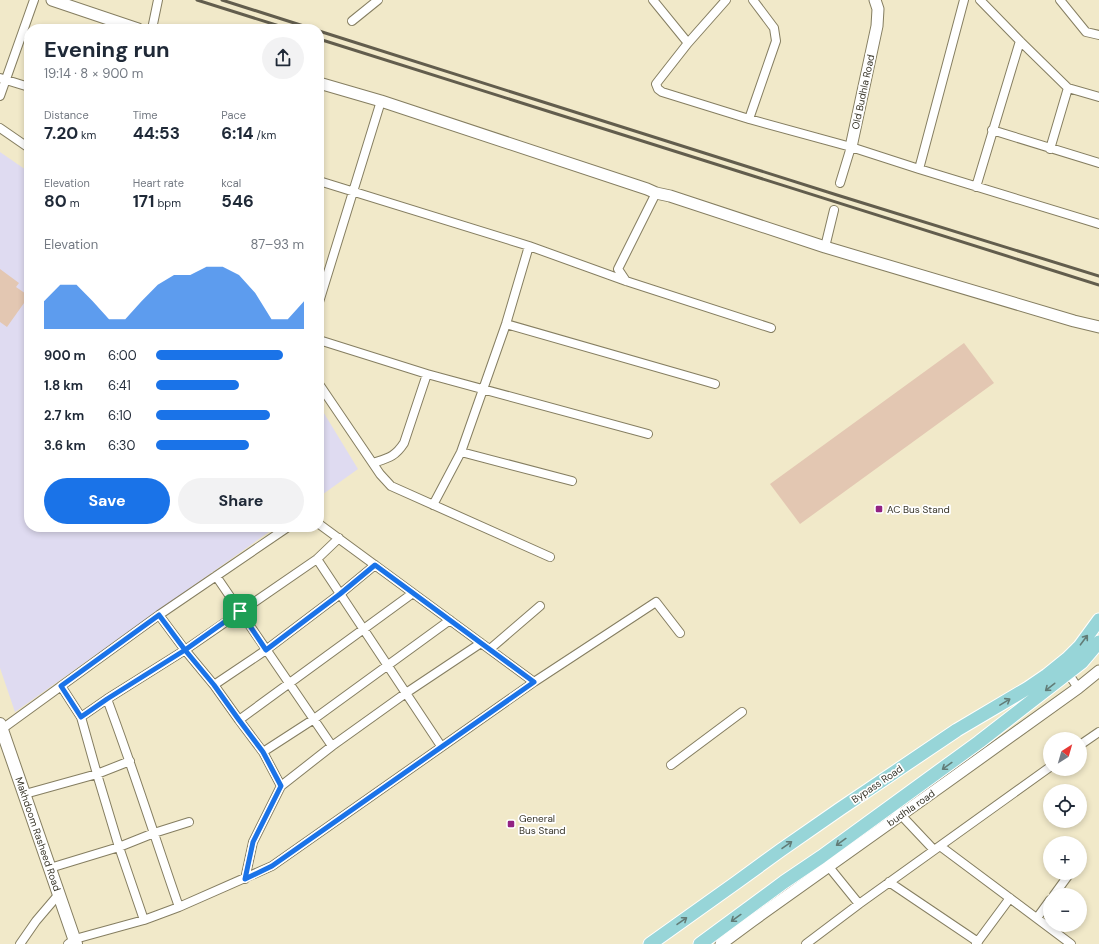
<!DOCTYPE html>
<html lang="en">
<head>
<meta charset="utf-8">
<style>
  :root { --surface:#fff; --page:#f2f2f3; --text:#1f2937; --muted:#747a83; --accent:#1a73e8 }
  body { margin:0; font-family:"DM Sans",sans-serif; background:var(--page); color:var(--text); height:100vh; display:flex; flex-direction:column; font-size:15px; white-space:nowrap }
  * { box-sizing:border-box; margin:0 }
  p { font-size:13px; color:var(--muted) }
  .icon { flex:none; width:22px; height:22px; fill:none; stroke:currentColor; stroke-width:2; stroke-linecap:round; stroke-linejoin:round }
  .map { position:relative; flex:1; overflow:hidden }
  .drawer { position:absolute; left:24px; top:24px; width:300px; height:508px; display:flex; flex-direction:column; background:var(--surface); border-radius:16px; box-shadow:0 2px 6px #0003 }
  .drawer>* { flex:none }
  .needle { width:26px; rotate:37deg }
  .tools { position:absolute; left:1043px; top:732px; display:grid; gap:8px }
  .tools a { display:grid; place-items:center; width:44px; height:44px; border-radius:50%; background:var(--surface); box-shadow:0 2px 6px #0003; font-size:20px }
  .pin { position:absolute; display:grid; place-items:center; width:34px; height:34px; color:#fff; margin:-17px; border-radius:8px; box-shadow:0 2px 6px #0006 }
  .round { display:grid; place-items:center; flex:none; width:42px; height:42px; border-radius:21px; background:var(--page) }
  .head { display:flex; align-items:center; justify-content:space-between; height:68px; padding:0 20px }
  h1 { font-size:22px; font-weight:700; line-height:30px }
  .stats { display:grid; grid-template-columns:repeat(3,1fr); gap:6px; height:68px; padding:4px 20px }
  .stats div { display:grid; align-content:center }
  .stats b { font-size:17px; font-weight:700 }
  .stats small { font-size:11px; font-weight:400 }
  .stats p { font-size:11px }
  .chart { height:112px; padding:8px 20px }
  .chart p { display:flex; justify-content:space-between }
  .chart svg { width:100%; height:72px; margin-top:4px; fill:var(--accent); opacity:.7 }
  .button { display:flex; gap:8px; margin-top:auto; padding:8px 20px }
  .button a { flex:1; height:46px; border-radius:24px; background:var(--accent); color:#fff; font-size:16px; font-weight:700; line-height:46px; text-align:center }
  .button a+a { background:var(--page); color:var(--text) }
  ul { padding:0 20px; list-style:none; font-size:13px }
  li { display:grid; grid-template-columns:64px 48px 1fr; align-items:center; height:30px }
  li i { height:10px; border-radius:5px; background:var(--accent) }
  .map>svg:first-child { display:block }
  .commercial { fill:#dfdbf1 }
  .building { fill:#e3c7b2 }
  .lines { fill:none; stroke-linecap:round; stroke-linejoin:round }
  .minor-casing { stroke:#857e61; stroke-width:10 }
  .tertiary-casing { stroke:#857e61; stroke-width:13 }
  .secondary-casing { stroke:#857e61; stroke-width:14 }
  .primary-casing { stroke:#fff; stroke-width:15 }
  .minor { stroke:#fff; stroke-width:8 }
  .tertiary { stroke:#fff; stroke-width:11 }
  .secondary { stroke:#fff; stroke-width:12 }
  .primary { stroke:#97d5d8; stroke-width:13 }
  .rail { stroke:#625d4d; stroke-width:3 }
  .oneway { stroke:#627c77 }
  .route-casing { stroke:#fff; stroke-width:8 }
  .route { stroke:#1a73e8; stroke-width:5 }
  .poi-dot { fill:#922283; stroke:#fff; stroke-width:1.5 }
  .labels { text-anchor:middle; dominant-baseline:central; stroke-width:3.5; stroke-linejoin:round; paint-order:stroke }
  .street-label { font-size:10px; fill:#373428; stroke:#fff }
  .poi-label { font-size:10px; fill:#373428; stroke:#fff; text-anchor:start }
</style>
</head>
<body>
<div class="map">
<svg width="1099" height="944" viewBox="0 0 1099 944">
  <rect width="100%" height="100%" fill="#f1e9c9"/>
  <path class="commercial" d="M0,152L29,172V527H276L15,712L0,668Z
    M319,405L358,469L319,497Z"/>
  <path class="building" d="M0,269L19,283L16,287L29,296L7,327L0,322Z
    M964,343L994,383L800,524L770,484Z"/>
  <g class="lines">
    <defs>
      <path id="minor" d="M653,0L688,43
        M726,0L688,43L659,80L656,84L658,89L662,92L749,119L851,147L919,169L1099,224
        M980,0L1020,41L1068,88L1099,97
        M1060,0L1086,32L1099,35
        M352,21L378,0
        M152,29L158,0
        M0,78L29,87
        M0,96L34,0
        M749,119L776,41L774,28L753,0
        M0,128L29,148
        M992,130L1099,163
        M1050,149L1068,88
        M919,169L964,0
        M319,181L529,246L626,281L771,328
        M840,183L851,147
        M976,187L1020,41
        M825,247L834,210
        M626,281L618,269L656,193
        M319,302L381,101
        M506,324L715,384
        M319,340L427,374L648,434
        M319,384L380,474L391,486L550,557
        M461,452L572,481
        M373,463C388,458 395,457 404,443L427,374
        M433,505L461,452L506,324L529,246
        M319,524L534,682
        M317,559L441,746
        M216,576L332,746
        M159,615L185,650L214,685L239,720L263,752L281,786
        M490,649L540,606
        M1068,673L1078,688
        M214,685L266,650L340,594L375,565
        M61,686L81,717L97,774L119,847L144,920
        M107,699C133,768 155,838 179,907
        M81,717L107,699L185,650L317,559L339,538
        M239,720L413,593
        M2,729L159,615L288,527
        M1080,745L1099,732
        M263,752L314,719L450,620
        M671,765L742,712
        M25,794L97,774L130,761
        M891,806L901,815L934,850
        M940,846L1071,944
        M825,862L859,904
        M50,868L119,847L154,833L189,822
        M245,879L253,842L281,786L332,746L406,693L481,643
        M889,882L978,942
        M1054,895L1070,873
        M1037,918L1050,900
        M20,944L36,921L59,894
        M68,944L75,939L144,920L179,907L272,866L534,682L656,602L680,633
        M806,944L859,904L1050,767
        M976,944L1010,898"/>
      <path id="tertiary" d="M52,0L138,29
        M319,83L381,101L647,189L656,193L670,196L825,247L1074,321L1099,327
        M851,147L877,26L878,9L875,0
        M721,944L752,921L947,782L1078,688L1099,671"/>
      <path id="secondary" d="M0,724L76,944"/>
      <path id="primary" d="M650,944L737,882L781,850L840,809L957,730L1028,688L1047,675L1068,658L1080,646L1099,620
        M700,944L784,882L821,857L979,742L1082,662L1099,642"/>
    </defs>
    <use href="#minor" class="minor-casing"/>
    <use href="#tertiary" class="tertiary-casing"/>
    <use href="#secondary" class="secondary-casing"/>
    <use href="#primary" class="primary-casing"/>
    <use href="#minor" class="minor"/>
    <use href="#tertiary" class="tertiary"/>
    <use href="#secondary" class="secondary"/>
    <use href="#primary" class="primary"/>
    <path class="rail" d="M197,0L289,29
      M222,0L313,29
      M319,31L837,195L1099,276
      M319,39L1099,285"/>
  </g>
  <defs><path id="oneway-shaft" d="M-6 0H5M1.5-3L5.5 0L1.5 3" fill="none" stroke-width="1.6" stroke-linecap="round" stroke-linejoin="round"/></defs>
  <g class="oneway">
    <use href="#oneway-shaft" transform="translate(1084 640) rotate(-53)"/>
    <use href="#oneway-shaft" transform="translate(1050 687) rotate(142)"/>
    <use href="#oneway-shaft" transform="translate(1005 702) rotate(-31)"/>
    <use href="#oneway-shaft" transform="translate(947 766) rotate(144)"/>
    <use href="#oneway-shaft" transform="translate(841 842) rotate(144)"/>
    <use href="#oneway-shaft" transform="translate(787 845) rotate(-35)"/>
    <use href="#oneway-shaft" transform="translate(736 918) rotate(144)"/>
    <use href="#oneway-shaft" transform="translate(682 921) rotate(-35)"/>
  </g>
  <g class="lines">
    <defs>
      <path id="route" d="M240,611L185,650L159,615L61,686L81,717L107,699L185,650L214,685L239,720L263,752L281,786L253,842L245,879L272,866L534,682L375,565L340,594L266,650L240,611"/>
    </defs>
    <use href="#route" class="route-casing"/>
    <use href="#route" class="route"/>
  </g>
  <g class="poi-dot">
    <rect x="875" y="505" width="8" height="8" rx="2"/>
    <rect x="507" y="820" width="8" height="8" rx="2"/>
  </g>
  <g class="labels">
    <g class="street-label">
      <text transform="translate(863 92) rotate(-78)">Old Budhla Road</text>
      <text transform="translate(877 784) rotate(-34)">Bypass Road</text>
      <text transform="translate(911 808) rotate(-35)">budhla road</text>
      <text transform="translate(38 834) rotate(71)">Makhdoom Rasheed Road</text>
    </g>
    <g class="poi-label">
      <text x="887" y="509">AC Bus Stand</text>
      <text x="519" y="818">General<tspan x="519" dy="12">Bus Stand</tspan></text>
    </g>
  </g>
</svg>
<div class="tools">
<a><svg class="needle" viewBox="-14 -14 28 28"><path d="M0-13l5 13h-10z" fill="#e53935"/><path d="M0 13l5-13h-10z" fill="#747a83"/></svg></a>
<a><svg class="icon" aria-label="locate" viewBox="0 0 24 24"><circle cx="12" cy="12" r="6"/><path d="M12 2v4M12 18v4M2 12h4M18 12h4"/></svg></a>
<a>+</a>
<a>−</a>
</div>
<div class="pin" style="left:240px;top:611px;background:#1e9e55"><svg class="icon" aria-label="arrive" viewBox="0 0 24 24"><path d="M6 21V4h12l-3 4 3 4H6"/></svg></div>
<section class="drawer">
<div class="head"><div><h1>Evening run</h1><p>19:14 · 8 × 900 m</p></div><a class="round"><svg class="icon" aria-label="share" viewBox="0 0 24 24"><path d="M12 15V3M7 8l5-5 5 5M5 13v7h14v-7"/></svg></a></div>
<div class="stats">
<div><p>Distance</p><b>7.20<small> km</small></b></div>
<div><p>Time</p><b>44:53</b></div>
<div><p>Pace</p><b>6:14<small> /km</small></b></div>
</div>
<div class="stats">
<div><p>Elevation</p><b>80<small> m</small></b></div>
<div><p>Heart rate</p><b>171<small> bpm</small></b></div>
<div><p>kcal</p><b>546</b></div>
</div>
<div class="chart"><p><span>Elevation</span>87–93 m</p>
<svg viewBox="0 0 160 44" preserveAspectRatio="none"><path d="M0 44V27L10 17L20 17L30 27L40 38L50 38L60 27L70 17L80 11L90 11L100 6L110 6L120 11L130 22L140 38L150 38L160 27V44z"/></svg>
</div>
<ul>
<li><b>900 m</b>6:00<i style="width:86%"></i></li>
<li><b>1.8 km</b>6:41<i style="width:56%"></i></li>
<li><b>2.7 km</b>6:10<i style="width:77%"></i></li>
<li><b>3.6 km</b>6:30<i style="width:63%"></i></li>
</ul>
<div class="button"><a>Save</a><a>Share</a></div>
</section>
</div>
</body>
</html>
